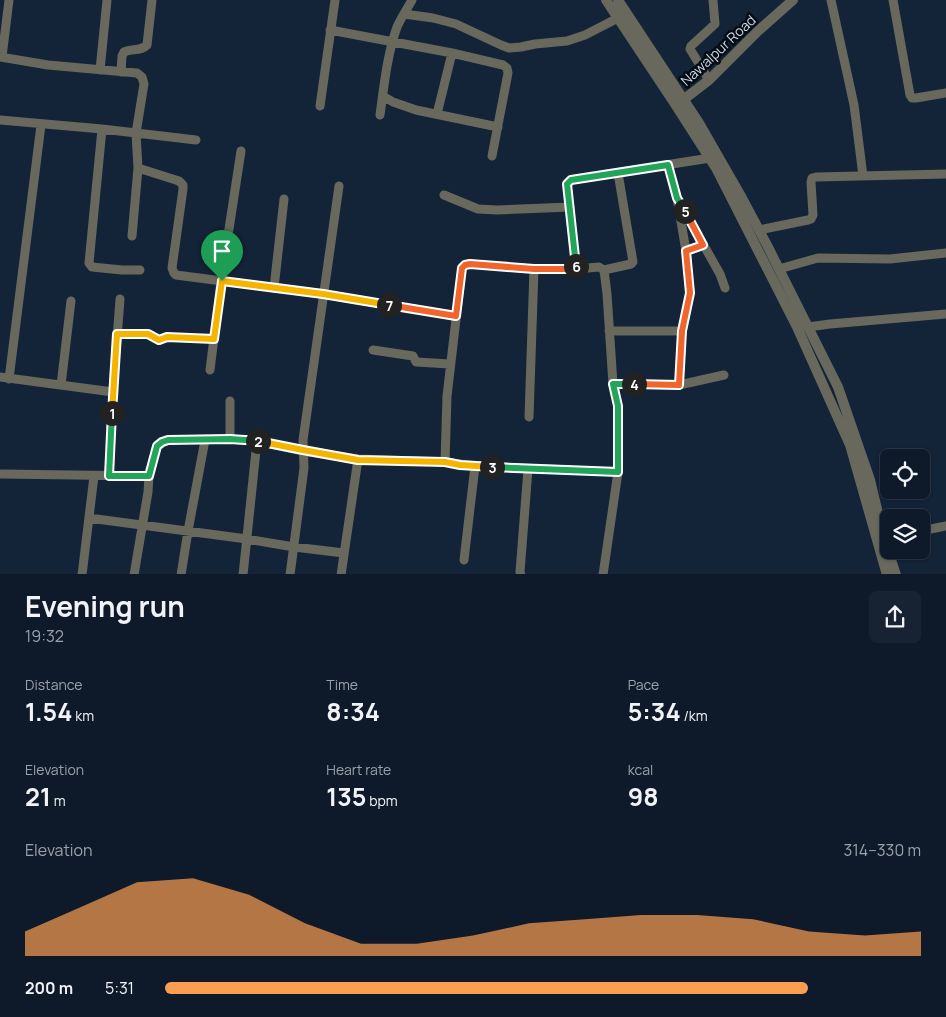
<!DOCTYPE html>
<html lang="en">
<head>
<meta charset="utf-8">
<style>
  :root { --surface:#0e1a2a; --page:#172332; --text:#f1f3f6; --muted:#9ba1a8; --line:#2e3847; --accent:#fb9e51 }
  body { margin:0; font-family:Manrope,sans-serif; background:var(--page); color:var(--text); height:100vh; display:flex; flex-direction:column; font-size:19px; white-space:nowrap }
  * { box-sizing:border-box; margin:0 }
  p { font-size:16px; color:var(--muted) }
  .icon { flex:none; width:28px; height:28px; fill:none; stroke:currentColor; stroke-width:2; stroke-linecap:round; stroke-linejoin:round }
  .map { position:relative; height:574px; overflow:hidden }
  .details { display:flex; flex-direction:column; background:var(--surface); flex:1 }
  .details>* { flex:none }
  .buttons { position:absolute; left:880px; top:449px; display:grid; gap:10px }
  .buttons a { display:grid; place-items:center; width:50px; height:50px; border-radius:8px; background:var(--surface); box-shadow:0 1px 4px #0004,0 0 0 1px var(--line); font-size:25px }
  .pin { position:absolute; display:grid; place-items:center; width:42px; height:42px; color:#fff; margin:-51px -21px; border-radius:50% 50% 50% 0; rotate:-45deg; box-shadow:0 0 5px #0007 }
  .pin .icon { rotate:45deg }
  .km { position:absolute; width:25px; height:25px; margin:-12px; border-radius:50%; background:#222; color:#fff; font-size:14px; line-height:25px; text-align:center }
  .round { display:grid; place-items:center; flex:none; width:52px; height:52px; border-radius:8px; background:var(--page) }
  .head { display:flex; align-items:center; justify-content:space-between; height:85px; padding:0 25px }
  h1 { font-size:28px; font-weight:700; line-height:38px }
  .stats { display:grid; grid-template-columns:repeat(3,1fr); gap:8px; height:85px; padding:5px 25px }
  .stats div { display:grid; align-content:center }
  .stats b { font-size:25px; font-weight:700 }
  .stats small { font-size:14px; font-weight:400 }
  .stats p { font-size:14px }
  .chart { height:140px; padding:10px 25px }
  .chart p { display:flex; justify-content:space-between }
  .chart svg { width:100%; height:90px; margin-top:5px; fill:var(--accent); opacity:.7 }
  ul { padding:0 25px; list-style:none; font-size:16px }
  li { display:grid; grid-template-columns:80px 60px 1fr; align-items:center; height:38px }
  li i { height:12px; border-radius:6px; background:var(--accent) }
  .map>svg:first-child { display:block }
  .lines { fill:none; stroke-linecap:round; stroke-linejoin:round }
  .path { stroke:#5f6d7f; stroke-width:1; stroke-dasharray:1 4; stroke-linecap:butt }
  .minor { stroke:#68695c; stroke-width:9 }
  .tertiary { stroke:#68695c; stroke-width:10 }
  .split-1-casing { stroke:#fff; stroke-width:10 }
  .split-2-casing { stroke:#fff; stroke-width:10 }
  .split-3-casing { stroke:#fff; stroke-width:10 }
  .split-4-casing { stroke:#fff; stroke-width:10 }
  .split-5-casing { stroke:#fff; stroke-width:10 }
  .split-6-casing { stroke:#fff; stroke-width:10 }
  .split-7-casing { stroke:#fff; stroke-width:10 }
  .split-8-casing { stroke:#fff; stroke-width:10 }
  .split-1 { stroke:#f5b400; stroke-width:6 }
  .split-2 { stroke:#22a559; stroke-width:6 }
  .split-3 { stroke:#f5b400; stroke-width:6 }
  .split-4 { stroke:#22a559; stroke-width:6 }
  .split-5 { stroke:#f0652b; stroke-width:6 }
  .split-6 { stroke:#22a559; stroke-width:6 }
  .split-7 { stroke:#f0652b; stroke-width:6 }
  .split-8 { stroke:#f5b400; stroke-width:6 }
  .labels { text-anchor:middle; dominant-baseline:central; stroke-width:5; stroke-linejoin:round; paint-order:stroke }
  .street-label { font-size:14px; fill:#cad5e3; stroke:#060c15 }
</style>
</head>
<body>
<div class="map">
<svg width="946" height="575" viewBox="0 0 946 575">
  <rect width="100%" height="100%" fill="#132338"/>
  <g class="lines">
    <path class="path" d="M126,334H148L159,339L167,337L205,339"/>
    <path class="minor" d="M831,0L854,105L863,176
      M893,0L910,95L912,98H916L946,93
      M404,14L433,18L456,24L501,45L509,48L521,47L535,44L567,41L585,35L618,18
      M330,30L452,53L503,65L507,68L508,73L492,156
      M0,57L48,65L137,73L142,77L144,84L136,133L138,168L179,181L183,185V189L172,268L174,273L176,275L323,294L456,316
      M2,57L9,0
      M100,70L107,0
      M121,72L122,56L124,52C132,48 140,52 147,45L152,0
      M709,80L690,49L691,46L715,24L713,0
      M383,96L393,102L416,110L498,127
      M320,106L335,0
      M437,114L452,53
      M380,115C384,86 387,55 397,27C401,18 407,9 412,0
      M0,120L102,129L196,140
      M102,129L89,263L92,267L122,270H140
      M668,165L677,198L686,251L703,245
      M444,195L478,209L497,210L570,207
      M681,205L720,274L725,288
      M759,230L808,220L811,219L813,215L811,182L812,178L816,177L946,174
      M132,236L138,168
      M576,269L599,267L604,270L607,294L613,384L618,406V472L475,466L445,462L447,396L462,268L465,265L470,264L534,269H576L567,184L571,180L710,158
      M779,269L818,258L890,259L946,253
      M604,270L631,264L633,262L618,173
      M274,288L284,199
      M808,327L830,324L946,314
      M609,331H682
      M373,350L413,356L416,362L450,364
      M210,370L221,281L241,151
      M0,377L113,392
      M9,379L41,125
      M613,384L679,385L724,375
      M61,385L71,301
      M679,385L682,331L690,293L686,251
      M529,417L534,269
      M230,439V401
      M0,474L149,476L157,447L162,443L168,440L230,439L257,441L303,451L358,459L445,462
      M109,476L113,392L120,299
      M89,518L247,539L294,547L344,553
      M921,531L946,526
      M464,560L475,466
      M82,575L94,476
      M134,575L148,492L149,476
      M181,575L188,531L205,440
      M243,575L257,441
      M290,575L304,468L303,440L339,186
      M341,575L358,459
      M521,575L520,572L528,469
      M603,575L618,472"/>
    <path class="tertiary" d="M606,0L675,104L716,168L797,327L850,445L887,575
      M618,0L699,123L742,198L768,247L838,387L870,480L884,538L896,575
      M683,100L709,80L758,31L793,0"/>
  </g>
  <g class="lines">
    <defs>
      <path id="split-1" d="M112,413L117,334H148L159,340L167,337L214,339L222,281"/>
      <path id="split-2" d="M112,413L109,476H149L157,446L162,442L168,440L230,439L258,441"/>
      <path id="split-3" d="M258,441L303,450L358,460L445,462L460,465L492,467"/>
      <path id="split-4" d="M492,467L618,472V406L613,384H634"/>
      <path id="split-5" d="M634,384L679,385L682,331L690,293L686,251L703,245L685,211"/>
      <path id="split-6" d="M576,266L567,184L571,180L668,165L677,198L685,211"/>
      <path id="split-7" d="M389,305L456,316L462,268L465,265L470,264L534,269H576V266"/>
      <path id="split-8" d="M222,281L323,294L389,305"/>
    </defs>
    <use href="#split-1" class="split-1-casing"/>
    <use href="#split-2" class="split-2-casing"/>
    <use href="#split-3" class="split-3-casing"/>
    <use href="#split-4" class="split-4-casing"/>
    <use href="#split-5" class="split-5-casing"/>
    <use href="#split-6" class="split-6-casing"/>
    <use href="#split-7" class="split-7-casing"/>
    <use href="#split-8" class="split-8-casing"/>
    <use href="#split-1" class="split-1"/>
    <use href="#split-2" class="split-2"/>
    <use href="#split-3" class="split-3"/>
    <use href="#split-4" class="split-4"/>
    <use href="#split-5" class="split-5"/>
    <use href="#split-6" class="split-6"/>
    <use href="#split-7" class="split-7"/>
    <use href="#split-8" class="split-8"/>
  </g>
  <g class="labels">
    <g class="street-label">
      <text transform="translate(718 50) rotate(-43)">Nawalpur Road</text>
    </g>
  </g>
</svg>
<div class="buttons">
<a><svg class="icon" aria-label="locate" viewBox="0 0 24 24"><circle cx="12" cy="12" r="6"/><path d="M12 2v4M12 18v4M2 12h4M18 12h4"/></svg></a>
<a><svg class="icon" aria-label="layers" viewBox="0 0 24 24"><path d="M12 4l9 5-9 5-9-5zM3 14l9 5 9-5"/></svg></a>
</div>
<div class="pin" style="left:222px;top:281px;background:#1e9e55"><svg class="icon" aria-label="arrive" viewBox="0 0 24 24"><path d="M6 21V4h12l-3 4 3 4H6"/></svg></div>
<b class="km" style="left:112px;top:413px">1</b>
<b class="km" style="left:258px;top:441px">2</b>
<b class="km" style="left:492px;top:467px">3</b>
<b class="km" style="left:634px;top:384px">4</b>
<b class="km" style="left:685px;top:211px">5</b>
<b class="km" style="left:576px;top:266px">6</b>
<b class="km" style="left:389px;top:305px">7</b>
</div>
<section class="details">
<div class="head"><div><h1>Evening run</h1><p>19:32</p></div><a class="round"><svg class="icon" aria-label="share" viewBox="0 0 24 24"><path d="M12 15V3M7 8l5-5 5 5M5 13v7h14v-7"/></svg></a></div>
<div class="stats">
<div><p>Distance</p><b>1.54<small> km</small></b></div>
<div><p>Time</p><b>8:34</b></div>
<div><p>Pace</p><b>5:34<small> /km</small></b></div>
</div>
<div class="stats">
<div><p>Elevation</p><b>21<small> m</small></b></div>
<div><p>Heart rate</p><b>135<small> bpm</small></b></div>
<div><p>kcal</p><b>98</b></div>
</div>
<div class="chart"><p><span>Elevation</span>314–330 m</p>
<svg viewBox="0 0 160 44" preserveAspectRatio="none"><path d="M0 44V32L10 20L20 8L30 6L40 14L50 28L60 38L70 38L80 34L90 28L100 26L110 24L120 24L130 26L140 32L150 34L160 32V44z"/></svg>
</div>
<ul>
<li><b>200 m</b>5:31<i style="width:85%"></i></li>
</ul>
</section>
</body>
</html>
